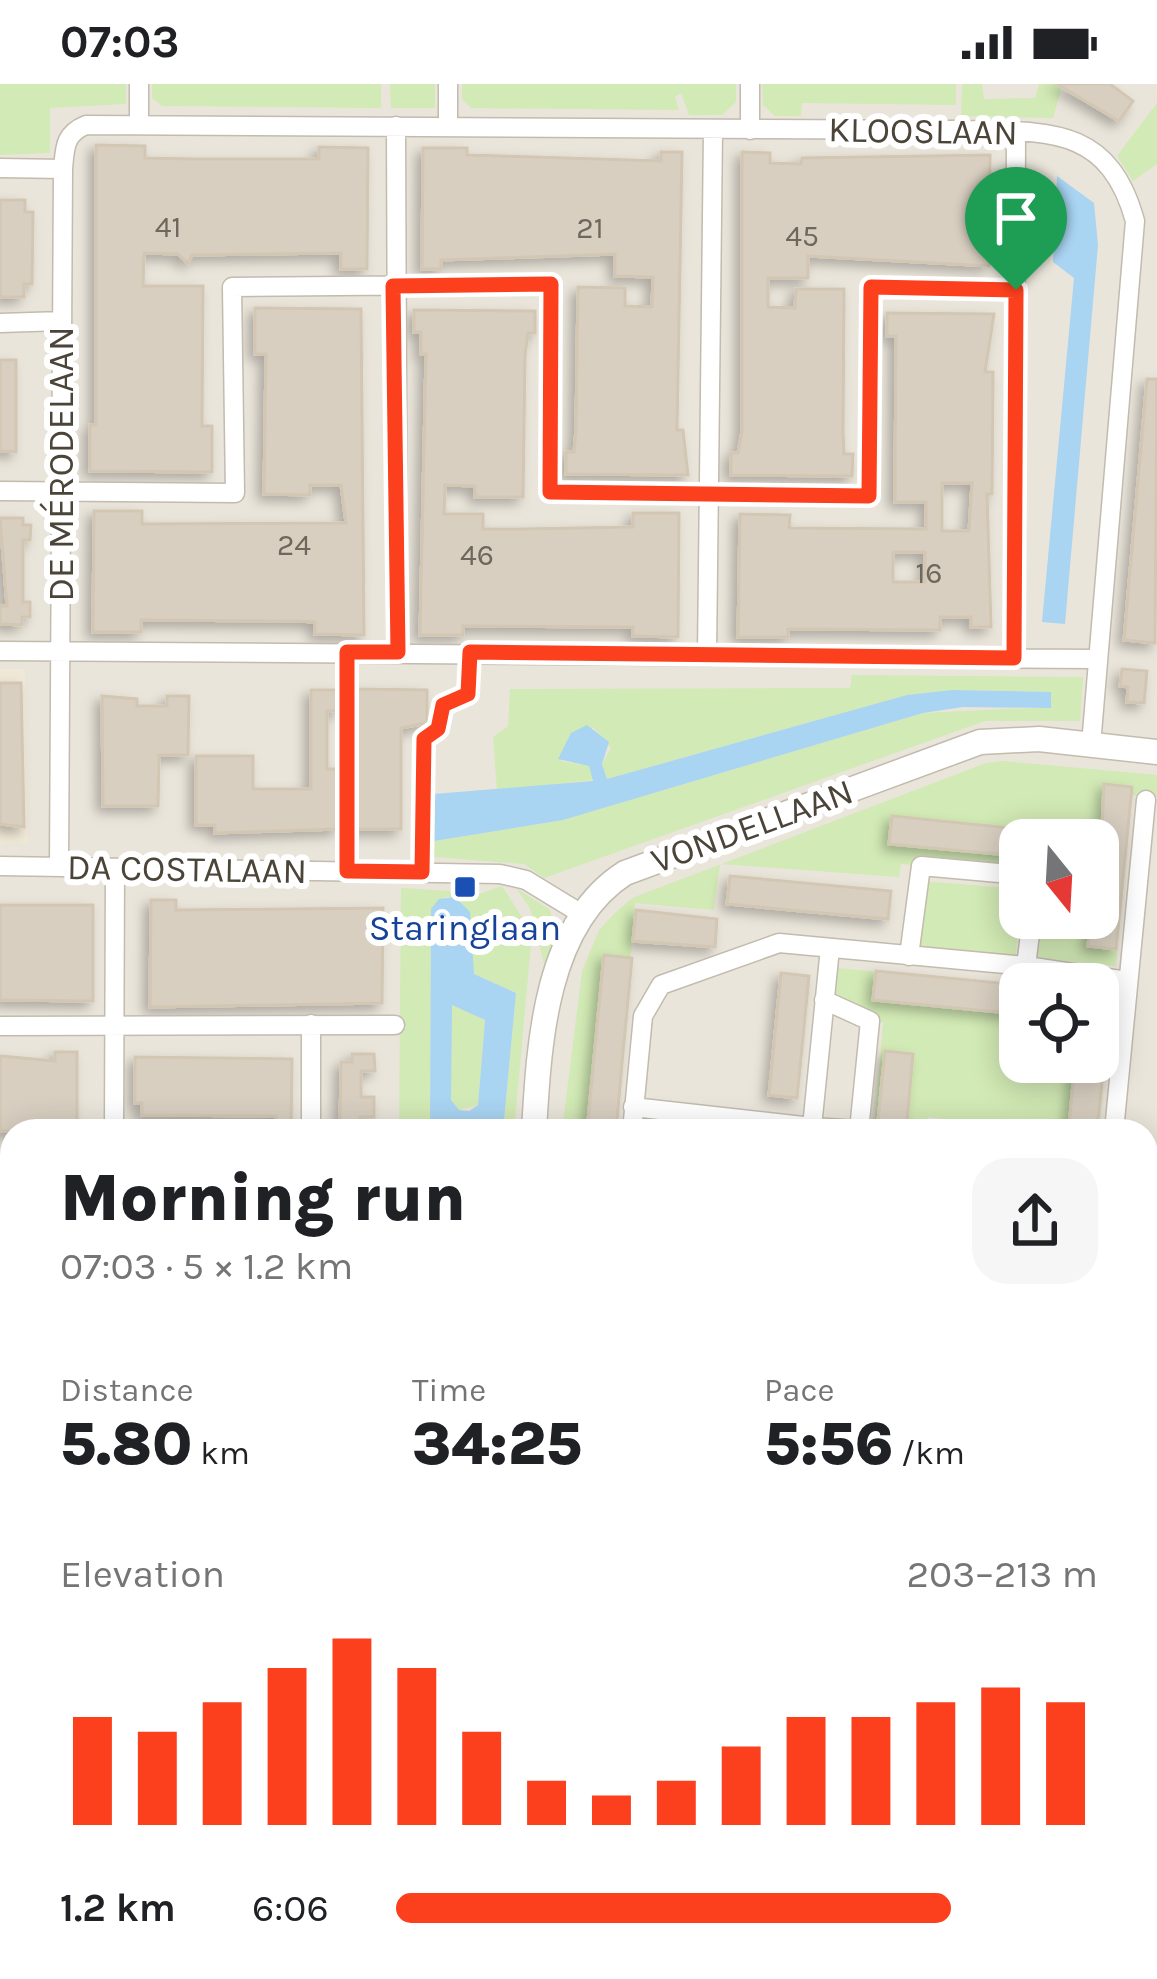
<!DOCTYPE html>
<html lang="en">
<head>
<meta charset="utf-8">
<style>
  :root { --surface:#fff; --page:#f6f6f6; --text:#202124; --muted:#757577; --accent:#fc3f1d }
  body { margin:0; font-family:Karla,sans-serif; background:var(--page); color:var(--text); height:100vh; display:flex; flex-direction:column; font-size:45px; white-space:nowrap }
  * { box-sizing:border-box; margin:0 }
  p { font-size:39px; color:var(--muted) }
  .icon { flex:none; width:66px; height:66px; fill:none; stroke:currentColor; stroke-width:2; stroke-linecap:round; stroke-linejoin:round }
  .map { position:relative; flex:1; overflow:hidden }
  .details { position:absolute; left:0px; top:1035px; width:1158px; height:861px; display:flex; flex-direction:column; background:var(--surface); border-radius:36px 36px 0 0; box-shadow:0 6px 30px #0003 }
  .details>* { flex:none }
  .needle { width:78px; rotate:162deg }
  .buttons { position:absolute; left:999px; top:735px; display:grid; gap:24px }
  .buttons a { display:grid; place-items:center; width:120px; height:120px; border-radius:24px; background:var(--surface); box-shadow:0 6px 30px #0003; font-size:60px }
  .pin { position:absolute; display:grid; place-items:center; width:102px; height:102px; color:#fff; margin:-123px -51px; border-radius:50% 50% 50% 0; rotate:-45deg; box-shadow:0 0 12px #0007 }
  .pin .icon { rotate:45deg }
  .round { display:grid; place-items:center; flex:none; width:126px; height:126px; border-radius:36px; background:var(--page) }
  .summary { display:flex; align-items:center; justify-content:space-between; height:204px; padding:0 60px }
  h1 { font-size:66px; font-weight:800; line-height:90px }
  .figures { display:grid; grid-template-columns:repeat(3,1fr); gap:18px; height:204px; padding:12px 60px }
  .figures div { display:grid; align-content:center }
  .figures b { font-size:60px; font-weight:800 }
  .figures small { font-size:33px; font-weight:400 }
  .figures p { font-size:33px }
  .chart { height:336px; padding:24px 60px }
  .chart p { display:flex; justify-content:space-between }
  .chart svg { width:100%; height:216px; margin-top:12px; stroke:var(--accent); stroke-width:6 }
  ul { padding:0 60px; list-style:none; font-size:39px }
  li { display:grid; grid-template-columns:192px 144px 1fr; align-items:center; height:90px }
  li i { height:30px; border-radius:15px; background:var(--accent) }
  .status { display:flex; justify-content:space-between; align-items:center; height:84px; padding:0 60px; background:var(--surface); direction:ltr }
  .status svg { height:33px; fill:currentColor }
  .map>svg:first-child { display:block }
  .residential { fill:#eae5da; fill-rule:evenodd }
  .education { fill:#efe8d6 }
  .green { fill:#d2eab5 }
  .water { fill:#a9d4f2; fill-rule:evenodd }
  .building { fill:#d8cfc1; stroke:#d3c7b4; stroke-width:3; fill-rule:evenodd; filter:url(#shadow) }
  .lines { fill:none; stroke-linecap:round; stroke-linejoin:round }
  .service-casing { stroke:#c2bbae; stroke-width:12 }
  .pedestrian-casing { stroke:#c2bbae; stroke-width:16 }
  .minor-casing { stroke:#c2bbae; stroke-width:21 }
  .tertiary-casing { stroke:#c2bbae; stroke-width:27 }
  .service { stroke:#fff; stroke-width:9 }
  .pedestrian { stroke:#fff; stroke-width:14 }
  .minor { stroke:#fff; stroke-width:18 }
  .tertiary { stroke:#fff; stroke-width:24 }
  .route-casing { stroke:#fff; stroke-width:24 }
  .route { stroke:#fc3f1d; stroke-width:15 }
  .transit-dot { fill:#1a4fb4; stroke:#fff; stroke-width:4.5 }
  .labels { text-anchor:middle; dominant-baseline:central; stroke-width:12; stroke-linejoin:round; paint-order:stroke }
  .number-label { font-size:30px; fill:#6e675b }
  .street-label { font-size:36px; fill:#4b4439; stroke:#fff }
  .transit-label { font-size:36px; fill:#164399; stroke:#fff }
</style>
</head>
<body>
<div class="status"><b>07:03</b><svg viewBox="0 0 49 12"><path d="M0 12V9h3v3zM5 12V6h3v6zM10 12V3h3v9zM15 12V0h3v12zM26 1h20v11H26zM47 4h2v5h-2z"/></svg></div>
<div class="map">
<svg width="1157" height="1895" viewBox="0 0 1157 1895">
  <defs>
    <filter id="shadow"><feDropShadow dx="-5.5" dy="5.5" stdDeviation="6" flood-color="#0004"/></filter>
  </defs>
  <rect width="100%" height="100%" fill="#f6f3ec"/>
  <path class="residential" d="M0,0H1157V1895H0ZM1020,756H1098V834H1020ZM1020,900H1098V978H1020ZM12,1047H1146V1884H12Z"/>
  <path class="education" d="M0,585H25L28,759L0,760Z"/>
  <path class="green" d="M0,0H126V20L50,24V69L0,71Z
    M152,0H381V24L162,22L152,14Z
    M390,0H435V24H391Z
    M462,0H736V18L722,31H689L681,9L675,13L679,26L471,24L462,15Z
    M762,0H956V21L802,19L801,32H775L763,21Z
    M962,0H982L984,15L1035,14L1039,0H1063L1053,34L961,32Z
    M1157,19V80L1133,97L1117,72Z
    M852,591L1083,593L1080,637H985L544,794L524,780L434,773V757L563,736L923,629L1051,623V608L952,606L907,611L607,695L602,680L611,664L593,643L561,677L589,682L594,696L497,707L493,653L508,642L510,605L850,604Z
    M1003,677L1157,691V713L1132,711L1116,882L1037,874L1041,834H1098V756H1020V789L901,780L899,793L720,780L714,826L635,819L617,1047H562L582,887L599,846L615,829L632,814L986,679Z
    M922,797L1020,805L1016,873L917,865Z
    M502,802L532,849L514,1047H503L516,909L474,890L455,813H445L431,825L430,1047H399L401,804L466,808L468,814Z
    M516,804L550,826L555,844L546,887L530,824Z
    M836,884L1020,900V978H1098V908L1112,910L1099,1047H1039L928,1033L926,1047H874L883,939L834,909Z
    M451,920L485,936L478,1021L459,1026L451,1016Z
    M0,1563H12V1821H6L7,1653L0,1625Z"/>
  <path class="water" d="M1057,92L1094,119L1098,161L1065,540L1042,538L1074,194L1053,178Z
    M952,606L1051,608V624L963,623L923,629L563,736L434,757V710L593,697L589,682L558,675L571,649L587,641L609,658L602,680L607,695L907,611Z
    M455,813L470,828L474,890L516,909L503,1047H430L431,825L439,815ZM452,921L485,936L478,1021L469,1027L459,1026L451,1016Z"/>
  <path class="building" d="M1057,0H1110L1133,17L1119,37Z
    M96,61L145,62V74L195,75H319V63L368,64L367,185H341V169L192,171L188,179L178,170L144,169L143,202H203L202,342H212V388L90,387V341H96Z
    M423,64H467V71L661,77V68H682L677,346H683L688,391L566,390V368H574L576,345L578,203L625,204V222L652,223L653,193L615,192V170L441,176V185H422Z
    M742,68L770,69V79L801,80L802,74L990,71L989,182L808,172V194H768V223L795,224L796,205H844L843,348L844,370H853L852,392L731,391V369H738L742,347Z
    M0,116H25V128H33L32,200H24V213H0Z
    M255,224L361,225L364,551L315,550V538L296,537L141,536V548H93L94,427H142V440L346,439L341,401H310V411L264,410L266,270H255Z
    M414,226L535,227V249H528L525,271L523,413H475V402L445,401L444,430H483V445H521L633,443V429H679L678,553L633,552V543L463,542V551H420L426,270H421V248H414Z
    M887,229L994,230L985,288H993L992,410H987L991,543H971V533H940V546L788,545V553H738L740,430L790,431L789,444L926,445V418H895L896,252H887ZM942,399H972L969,447H942ZM893,468H925V498H893Z
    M0,276H16V368L0,367Z
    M1147,295H1157L1155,559L1124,556Z
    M0,434H23V441H31L30,456H23V518H30V533H22V541L0,540V522H7Z
    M1122,585L1147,587L1144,619L1127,618L1128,603L1120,602Z
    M0,599H21L24,743L0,740Z
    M356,605L427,606V639L401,644V745H356Z
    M311,606H338V627H327V685H338V745L215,749V741H196V672H253V705H311Z
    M102,612L137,615V622H167V612H189L188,671H159L158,722H103Z
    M1104,700L1132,703L1116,865L1088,862L1091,834H1098Z
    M892,732L1020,745V772L889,760Z
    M730,792L891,807L888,835L727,820Z
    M151,816H176V826L383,824L382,919L150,923Z
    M0,821H93V917L0,916Z
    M636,826L717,835L715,863L633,857Z
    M604,871L632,874L622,979L616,1047H587Z
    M876,887L1020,901V930L873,916Z
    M781,889L809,892L797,1014L769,1011Z
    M885,967L913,970L906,1047H877Z
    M55,968H77V1047H0V972L55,977Z
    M352,970H374L375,987H361V1013H374V1033H360V1047H340L341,978H352Z
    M135,973L292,975L291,1047H276V1032L142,1031V1019H135Z
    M1075,978H1104L1097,1046L1069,1043Z"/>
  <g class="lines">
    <defs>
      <path id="service" d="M347,568V787
        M890,1895L891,1884
        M987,1895L988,1884
        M1066,1895L1067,1884"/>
      <path id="pedestrian" d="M422,788L424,654L438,645L443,621L468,610L470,569"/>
      <path id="minor" d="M139,0V39
        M750,0V46
        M448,41V0
        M396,42L398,568
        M0,84L63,85
        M0,239L62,237
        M0,407L235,409L232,203L551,200L550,408L869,413L871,203L1015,206
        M0,567L1096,575
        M707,571L713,46
        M1014,574L1016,48
        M0,782L500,790L526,796L580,829
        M59,783L63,85C65,64 64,50 86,41L958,46C1044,48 1108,39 1135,137L1091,661
        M909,872L921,782L1020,791
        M1026,882L1032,834
        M311,940V1047
        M0,942L395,941
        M633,1023L812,1043L830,864
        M812,1043L859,1046L870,937L824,916
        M114,1047L115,784
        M632,1047L643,932L661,901L779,859L1026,882L1127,897
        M1114,1047L1146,716
        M0,1096H12
        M1146,1143L1157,1144
        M0,1249H12
        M0,1401H12
        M0,1552H12
        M1146,1621L1157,1622
        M1146,1866L1157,1867
        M31,1895L32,1884
        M544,1895L549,1884
        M707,1895L708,1884"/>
      <path id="tertiary" d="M534,1047C539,959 545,840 625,789L980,658L1039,655L1157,668
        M421,1895L426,1884"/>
    </defs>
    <use href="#service" class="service-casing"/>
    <use href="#pedestrian" class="pedestrian-casing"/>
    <use href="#minor" class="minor-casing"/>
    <use href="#tertiary" class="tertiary-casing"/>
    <use href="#service" class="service"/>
    <use href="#pedestrian" class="pedestrian"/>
    <use href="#minor" class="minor"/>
    <use href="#tertiary" class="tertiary"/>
  </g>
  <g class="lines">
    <defs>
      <path id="route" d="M551,200L550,408L869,412L871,203L1016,206L1014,574L470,568L468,610L443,621L438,645L424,655L422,788L347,787V568H398L393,202Z"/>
    </defs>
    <use href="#route" class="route-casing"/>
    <use href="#route" class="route"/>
  </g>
  <rect class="transit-dot" x="453" y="791" width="24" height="24" rx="6"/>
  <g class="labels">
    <g class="number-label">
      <text x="168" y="143">41</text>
      <text x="590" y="144">21</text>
      <text x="802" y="152">45</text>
      <text x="294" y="461">24</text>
      <text x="477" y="471">46</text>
      <text x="929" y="489">16</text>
    </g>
    <g class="street-label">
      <text transform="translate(923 47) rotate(1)">KLOOSLAAN</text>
      <text transform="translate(61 380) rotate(-90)">DE MÉRODELAAN</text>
      <text transform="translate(752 742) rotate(-20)">VONDELLAAN</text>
      <text transform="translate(187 785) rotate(1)">DA COSTALAAN</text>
    </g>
    <g class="transit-label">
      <text x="465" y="844">Staringlaan</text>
    </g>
  </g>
</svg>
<div class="buttons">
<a><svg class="needle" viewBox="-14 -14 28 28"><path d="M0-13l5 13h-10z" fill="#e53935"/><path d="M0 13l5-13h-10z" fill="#757577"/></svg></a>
<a><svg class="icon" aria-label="locate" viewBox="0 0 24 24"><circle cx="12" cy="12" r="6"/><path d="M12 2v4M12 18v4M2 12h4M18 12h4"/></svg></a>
</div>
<div class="pin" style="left:1016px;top:206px;background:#1e9e55"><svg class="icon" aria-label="arrive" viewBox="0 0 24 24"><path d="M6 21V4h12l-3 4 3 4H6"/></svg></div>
<section class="details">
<div class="summary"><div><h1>Morning run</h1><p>07:03 · 5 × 1.2 km</p></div><a class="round"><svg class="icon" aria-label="share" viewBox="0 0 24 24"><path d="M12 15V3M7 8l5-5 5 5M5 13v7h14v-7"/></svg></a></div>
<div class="figures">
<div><p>Distance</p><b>5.80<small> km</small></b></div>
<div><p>Time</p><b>34:25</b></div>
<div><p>Pace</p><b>5:56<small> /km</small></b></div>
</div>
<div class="chart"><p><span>Elevation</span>203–213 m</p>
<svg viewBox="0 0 160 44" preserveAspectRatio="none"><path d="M5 44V22M15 44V25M25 44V19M35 44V12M45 44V6M55 44V12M65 44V25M75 44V35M85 44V38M95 44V35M105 44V28M115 44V22M125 44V22M135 44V19M145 44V16M155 44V19"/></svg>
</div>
<ul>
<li><b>1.2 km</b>6:06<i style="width:79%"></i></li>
</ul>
</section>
</div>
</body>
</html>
